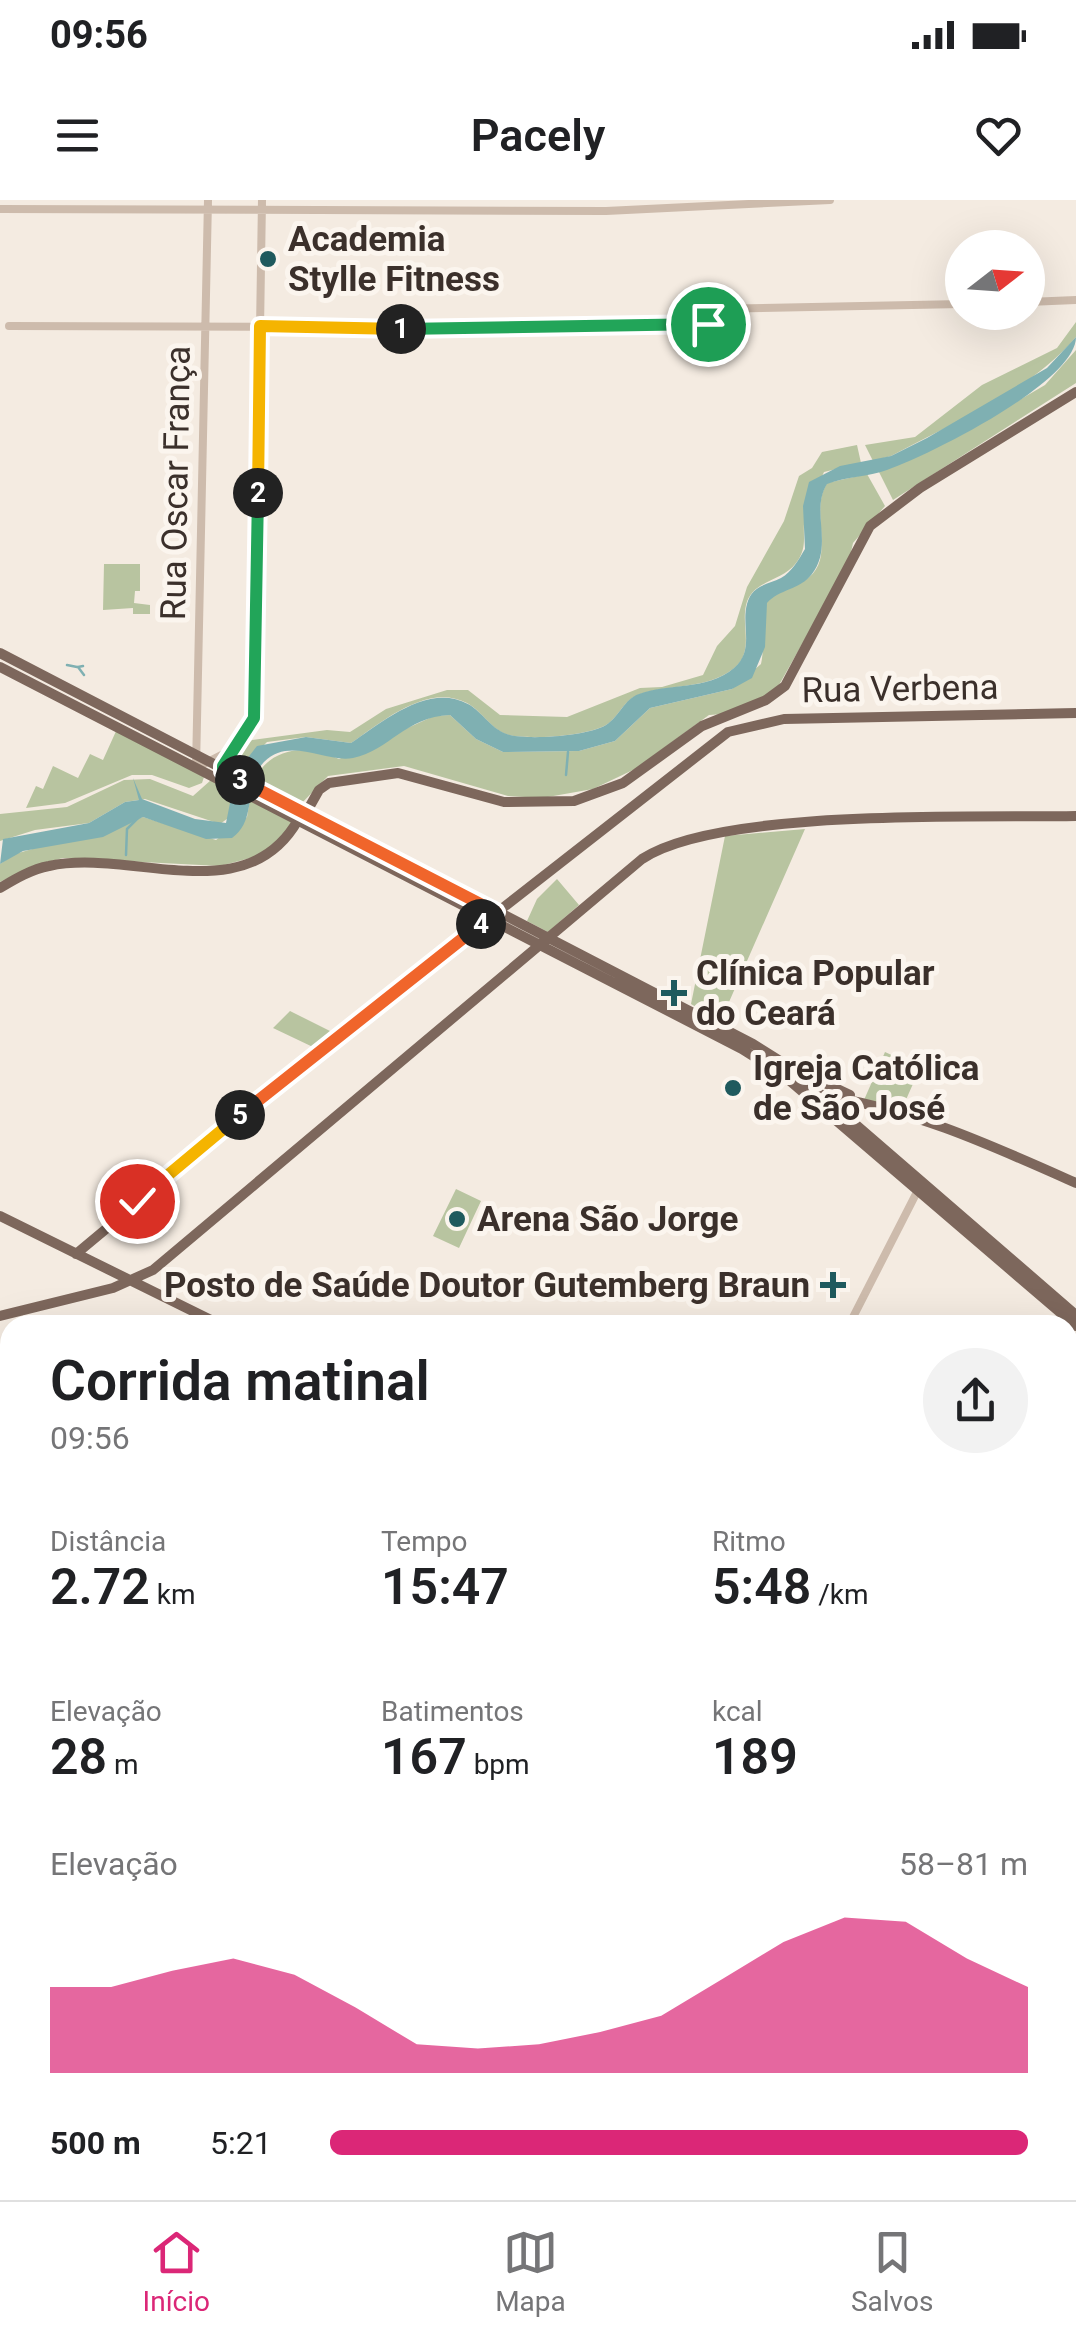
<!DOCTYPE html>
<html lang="pt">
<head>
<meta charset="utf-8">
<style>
  :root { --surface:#fff; --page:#f2f2f2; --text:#202124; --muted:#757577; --line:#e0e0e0; --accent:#db2777 }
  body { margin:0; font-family:Roboto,sans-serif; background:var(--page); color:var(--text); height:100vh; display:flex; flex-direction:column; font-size:38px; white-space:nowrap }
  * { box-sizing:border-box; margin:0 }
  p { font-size:32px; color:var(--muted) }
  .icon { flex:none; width:55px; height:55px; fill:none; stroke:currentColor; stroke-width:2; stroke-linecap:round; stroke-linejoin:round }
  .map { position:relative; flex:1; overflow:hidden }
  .drawer { position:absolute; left:0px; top:1115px; width:1078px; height:885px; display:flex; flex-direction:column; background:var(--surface); border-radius:30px 30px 0 0; box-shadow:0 10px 40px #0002 }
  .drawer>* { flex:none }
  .needle { width:65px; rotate:73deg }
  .tools { position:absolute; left:945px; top:30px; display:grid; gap:20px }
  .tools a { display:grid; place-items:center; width:100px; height:100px; border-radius:50%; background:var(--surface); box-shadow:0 10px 40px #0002; font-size:50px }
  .pin { position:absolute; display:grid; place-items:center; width:85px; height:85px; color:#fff; margin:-42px; border:5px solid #fff; border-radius:50%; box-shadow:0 2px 10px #0007 }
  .km { position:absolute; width:50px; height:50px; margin:-25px; border-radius:50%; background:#222; color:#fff; font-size:28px; line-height:50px; text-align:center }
  .round { display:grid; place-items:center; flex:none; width:105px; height:105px; border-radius:52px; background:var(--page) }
  .overview { display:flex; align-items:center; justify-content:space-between; height:170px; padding:0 50px }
  h1 { font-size:55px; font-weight:600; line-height:75px }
  .metrics { display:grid; grid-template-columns:repeat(3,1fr); gap:15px; height:170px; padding:10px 50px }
  .metrics div { display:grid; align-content:center }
  .metrics b { font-size:50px; font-weight:600 }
  .metrics small { font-size:28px; font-weight:400 }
  .metrics p { font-size:28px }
  .chart { height:280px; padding:20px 50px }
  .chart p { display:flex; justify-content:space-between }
  .chart svg { width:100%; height:180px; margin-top:10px; fill:var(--accent); opacity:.7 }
  ul { padding:0 50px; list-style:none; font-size:32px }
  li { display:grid; grid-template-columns:160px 120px 1fr; align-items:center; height:75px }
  li i { height:25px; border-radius:12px; background:var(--accent) }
  .status { display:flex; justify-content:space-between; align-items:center; height:70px; padding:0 50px; background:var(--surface); direction:ltr }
  .status svg { height:28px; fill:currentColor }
  header { display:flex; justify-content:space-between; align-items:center; height:130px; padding:0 50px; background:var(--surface); font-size:45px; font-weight:600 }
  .dock { display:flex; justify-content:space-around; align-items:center; height:140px; border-top:2px solid var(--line); background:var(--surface); font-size:28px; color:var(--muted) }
  .dock a { display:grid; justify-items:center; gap:5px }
  .dock .current { color:var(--accent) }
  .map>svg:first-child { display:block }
  .green { fill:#b8c4a0 }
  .water { fill:#7fb0b2 }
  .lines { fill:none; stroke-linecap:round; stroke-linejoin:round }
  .stream { stroke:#7fb0b2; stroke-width:2.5 }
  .minor { stroke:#cdbbac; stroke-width:8 }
  .major { stroke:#7d675c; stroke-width:10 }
  .rail { stroke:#3b302b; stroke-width:2.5; stroke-dasharray:2.5 8; stroke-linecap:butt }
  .split-1-casing { stroke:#fff; stroke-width:20 }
  .split-2-casing { stroke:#fff; stroke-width:20 }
  .split-3-casing { stroke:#fff; stroke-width:20 }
  .split-4-casing { stroke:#fff; stroke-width:20 }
  .split-5-casing { stroke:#fff; stroke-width:20 }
  .split-6-casing { stroke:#fff; stroke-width:20 }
  .split-1 { stroke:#22a559; stroke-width:12 }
  .split-2 { stroke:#f5b400; stroke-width:12 }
  .split-3 { stroke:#22a559; stroke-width:12 }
  .split-4 { stroke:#f0652b; stroke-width:12 }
  .split-5 { stroke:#f0652b; stroke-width:12 }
  .split-6 { stroke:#f5b400; stroke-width:12 }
  .poi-dot { fill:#1f5a5e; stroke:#fbf5ee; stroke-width:4 }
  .labels { text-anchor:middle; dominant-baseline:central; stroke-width:10; stroke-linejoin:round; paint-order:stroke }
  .poi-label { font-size:35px; font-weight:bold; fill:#3b302b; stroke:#fbf5ee; text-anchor:start }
  .street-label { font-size:35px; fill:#3b302b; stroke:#fbf5ee }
</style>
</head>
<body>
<div class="status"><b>09:56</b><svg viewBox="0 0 49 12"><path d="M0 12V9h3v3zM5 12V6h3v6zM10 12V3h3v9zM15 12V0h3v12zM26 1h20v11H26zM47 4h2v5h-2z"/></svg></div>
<header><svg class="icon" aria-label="menu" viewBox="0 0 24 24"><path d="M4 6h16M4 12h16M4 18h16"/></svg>Pacely<svg class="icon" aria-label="heart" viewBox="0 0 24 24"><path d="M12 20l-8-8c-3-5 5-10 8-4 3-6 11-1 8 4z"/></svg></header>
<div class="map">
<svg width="1076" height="2000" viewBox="0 0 1076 2000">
  <rect width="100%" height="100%" fill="#f4ebe1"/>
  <path class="green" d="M1076,122V137C1028,193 955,221 891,256L873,261L865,245L915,237L982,185L1057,148Z
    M1076,150V183L893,300L879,272L951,240L1045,185Z
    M857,245L861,263L824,272C818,285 810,299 806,314C800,332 810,345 796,363C782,382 752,380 746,405C741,428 755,452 733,469C703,492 657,483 632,498C622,505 616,519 606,525C587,536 530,540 509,535C491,530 483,512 467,503C427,482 381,523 351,543L306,537L267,542L236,573L228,569V560L252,540L327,530L350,532L386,509L447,490H468L500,515L567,517L640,488L662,487L703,475L717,446L735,426L747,387L784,321L799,276L812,268L822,252Z
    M867,274L885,306L853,343L849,361L775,492L724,514L709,515L635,569L593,589L542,598L508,596L404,566L328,576L300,605L253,584C266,548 306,542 339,559L434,516L450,515L476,539L503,552L579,551L615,541L650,508L732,489L761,464C765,447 762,416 767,402C774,386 812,390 820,360C826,334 813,306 827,283Z
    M104,364H140V391H135L134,403L150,405V414H133V408L103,410Z
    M117,529L204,577L202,583L189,588L152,575H132L65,603L26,608L36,586L43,589L53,566L78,578L90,554L103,560Z
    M150,579L193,596L211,580L234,591L231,616L220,624L145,599L125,602L89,623L35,630L0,641V614L67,607L124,580Z
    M250,599L296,623L273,652L220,666L63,658L32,666L0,682V664L15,654L143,617L216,640L247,617Z
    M805,629L722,818L719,821L691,804L725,636Z
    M557,679L579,705L548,732L527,721L537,699Z
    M290,811L334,833L315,848L273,828Z
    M885,852L920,868L901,911L864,900Z
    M456,989L481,1001L459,1048L433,1036Z
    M0,1671L10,1708V1816L0,1818Z
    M1076,1937V2000H742L739,1990H1068V1938Z"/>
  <path class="water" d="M1076,137C1076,182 930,255 887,270C868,277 847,276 827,284C810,311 834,345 812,374C800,390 779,389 767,403L765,447L752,478L732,489L650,508L615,541L579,551L503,552L476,539L450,515C405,517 390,550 353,558C325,563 290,536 264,562C243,583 258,620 232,638L206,639L143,617L103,637L23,651L0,664L3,639L89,623L125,602L139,600L133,578L142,599L195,619L226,623L236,573L257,546L306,537L351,543C381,523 428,482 468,504C483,512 492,531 510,535C530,540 588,536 606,525C620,516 624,499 639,494C667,483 707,491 734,468C755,450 741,426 747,404C752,385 767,385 781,378C792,372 799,359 805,349L803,306L809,282L840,266L891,256L927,238L1047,168Z
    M1068,1947L1076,1957V2000H934L927,1990H1068Z"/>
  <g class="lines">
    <path class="stream" d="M67,465L77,467
      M83,466L78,467L84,475
      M566,575L568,552
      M126,655L127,629L138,618"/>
    <path class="minor" d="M208,0L196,568L237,547
      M0,9L606,11L830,0
      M1028,102L1076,100
      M9,126L653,128L707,125L708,109L962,104
      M223,571C224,551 247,538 254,518L262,0
      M849,1125L919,988"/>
    <path class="major" d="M0,453L753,844L788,866L1076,1115
      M0,467L742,849L783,875L1076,1126
      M306,613L319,590L329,583L398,573L504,602L574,601L623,583L702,526L766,500L785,486L870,326L920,288L1076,192
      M0,688C15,679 32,669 49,666C131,648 246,712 298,620
      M793,868L850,895
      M818,895C908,907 993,946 1076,983
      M0,1016L221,1125
      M76,1054L317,853L728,532L784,519L1076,513
      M0,1116L113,1088L153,1070L642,659C718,608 977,618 1076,616
      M1068,1536L1076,1540"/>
    <path class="rail" d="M1068,1578L1076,1579
      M0,1830L10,1827"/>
  </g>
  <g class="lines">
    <defs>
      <path id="split-1" d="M401,129L708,124"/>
      <path id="split-2" d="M258,293L260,126L401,129"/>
      <path id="split-3" d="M240,580L223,571V566L254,518L258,293"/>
      <path id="split-4" d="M240,580L496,712L481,724"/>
      <path id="split-5" d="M240,915L481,724"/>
      <path id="split-6" d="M137,1001L240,915"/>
    </defs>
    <use href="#split-1" class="split-1-casing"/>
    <use href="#split-2" class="split-2-casing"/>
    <use href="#split-3" class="split-3-casing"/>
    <use href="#split-4" class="split-4-casing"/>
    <use href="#split-5" class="split-5-casing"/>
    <use href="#split-6" class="split-6-casing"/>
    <use href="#split-1" class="split-1"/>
    <use href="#split-2" class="split-2"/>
    <use href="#split-3" class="split-3"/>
    <use href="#split-4" class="split-4"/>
    <use href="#split-5" class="split-5"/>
    <use href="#split-6" class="split-6"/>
  </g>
  <g class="poi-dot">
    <circle cx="268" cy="59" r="10"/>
    <path d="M669 778h10v10h10v10h-10v10h-10v-10h-10v-10h10z"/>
    <circle cx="733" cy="888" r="10"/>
    <circle cx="457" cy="1019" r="10"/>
    <path d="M828 1070h10v10h10v10h-10v10h-10v-10h-10v-10h10z"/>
  </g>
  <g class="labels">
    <g class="poi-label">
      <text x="288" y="39">Academia<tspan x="288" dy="40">Stylle Fitness</tspan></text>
      <text x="696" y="773">Clínica Popular<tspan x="696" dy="40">do Ceará</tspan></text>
      <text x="753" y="868">Igreja Católica<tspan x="753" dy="40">de São José</tspan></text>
      <text x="477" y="1019">Arena São Jorge</text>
      <text x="810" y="1085" text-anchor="end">Posto de Saúde Doutor Gutemberg Braun</text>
    </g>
    <g class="street-label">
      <text transform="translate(176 283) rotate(-89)">Rua Oscar França</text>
      <text transform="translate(900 489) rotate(-1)">Rua Verbena</text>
    </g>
  </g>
</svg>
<div class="tools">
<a><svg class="needle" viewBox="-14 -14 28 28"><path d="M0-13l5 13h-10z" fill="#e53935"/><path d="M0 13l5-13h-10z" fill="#757577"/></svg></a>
</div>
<div class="pin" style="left:708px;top:124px;background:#1e9e55"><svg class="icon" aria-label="arrive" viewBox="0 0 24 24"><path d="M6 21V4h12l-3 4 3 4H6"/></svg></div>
<div class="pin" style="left:137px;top:1001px;background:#d93025"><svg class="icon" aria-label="check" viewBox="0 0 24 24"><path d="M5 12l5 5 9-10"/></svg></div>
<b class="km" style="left:401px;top:129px">1</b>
<b class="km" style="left:258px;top:293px">2</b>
<b class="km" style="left:240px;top:580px">3</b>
<b class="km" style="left:481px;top:724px">4</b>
<b class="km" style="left:240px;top:915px">5</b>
<section class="drawer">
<div class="overview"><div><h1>Corrida matinal</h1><p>09:56</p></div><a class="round"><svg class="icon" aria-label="share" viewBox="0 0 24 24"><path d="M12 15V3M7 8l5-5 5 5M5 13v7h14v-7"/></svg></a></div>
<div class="metrics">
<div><p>Distância</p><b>2.72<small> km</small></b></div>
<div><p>Tempo</p><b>15:47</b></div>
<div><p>Ritmo</p><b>5:48<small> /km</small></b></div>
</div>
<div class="metrics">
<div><p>Elevação</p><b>28<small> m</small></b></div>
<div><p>Batimentos</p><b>167<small> bpm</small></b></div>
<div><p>kcal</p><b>189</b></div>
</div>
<div class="chart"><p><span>Elevação</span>58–81 m</p>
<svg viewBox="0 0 160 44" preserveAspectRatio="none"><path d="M0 44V23L10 23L20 19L30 16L40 20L50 28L60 37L70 38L80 37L90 34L100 30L110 21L120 12L130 6L140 7L150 16L160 23V44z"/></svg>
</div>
<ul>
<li><b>500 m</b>5:21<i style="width:100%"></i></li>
</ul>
</section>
</div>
<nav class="dock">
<a class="current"><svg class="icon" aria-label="home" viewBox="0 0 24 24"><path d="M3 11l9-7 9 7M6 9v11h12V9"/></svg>Início</a>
<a><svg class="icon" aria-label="map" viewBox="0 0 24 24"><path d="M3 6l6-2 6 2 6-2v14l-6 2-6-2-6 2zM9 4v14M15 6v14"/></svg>Mapa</a>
<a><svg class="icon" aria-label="saved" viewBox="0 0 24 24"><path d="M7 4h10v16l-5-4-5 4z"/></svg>Salvos</a>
</nav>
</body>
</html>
